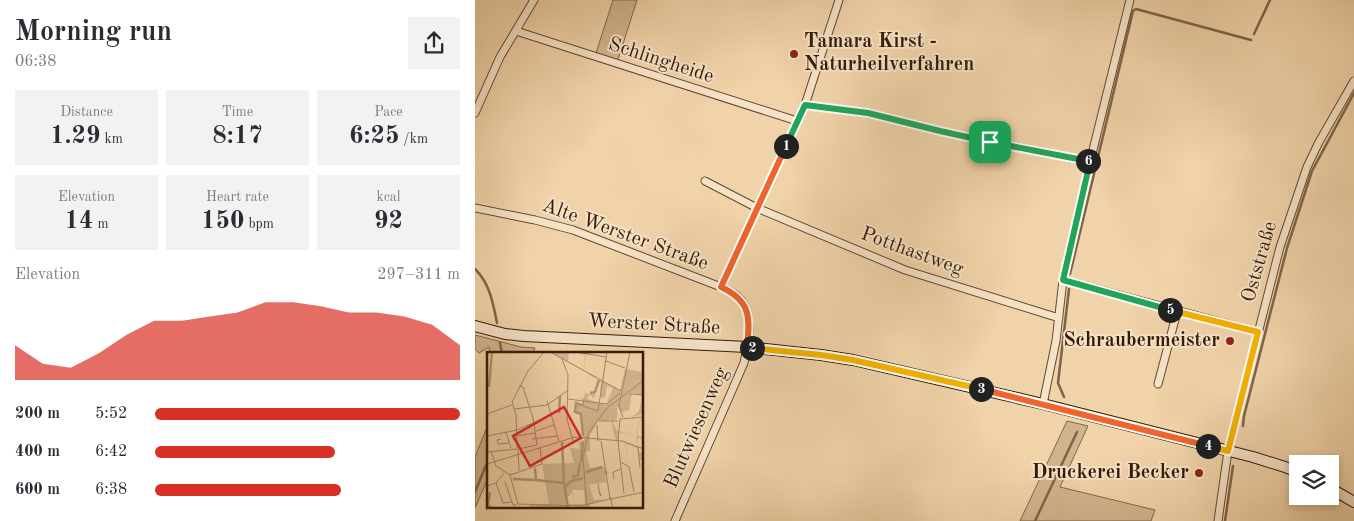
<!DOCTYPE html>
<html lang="en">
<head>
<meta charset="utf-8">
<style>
  :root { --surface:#fff; --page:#f2f2f3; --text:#2b2b33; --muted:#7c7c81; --accent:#d93025 }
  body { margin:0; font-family:"Old Standard TT",serif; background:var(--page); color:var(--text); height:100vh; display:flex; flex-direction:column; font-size:19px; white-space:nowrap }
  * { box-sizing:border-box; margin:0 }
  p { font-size:16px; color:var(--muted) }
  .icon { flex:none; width:28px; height:28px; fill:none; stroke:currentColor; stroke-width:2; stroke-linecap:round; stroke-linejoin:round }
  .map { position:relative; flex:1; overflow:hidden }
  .side { display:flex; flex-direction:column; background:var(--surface); width:475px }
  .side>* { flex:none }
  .controls { position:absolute; left:814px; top:455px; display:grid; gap:10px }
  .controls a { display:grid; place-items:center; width:50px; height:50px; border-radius:0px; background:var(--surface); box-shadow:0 2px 8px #0003; font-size:25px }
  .pin { position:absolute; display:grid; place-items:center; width:42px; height:42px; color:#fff; margin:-21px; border-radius:10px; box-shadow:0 2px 8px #0006 }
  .km { position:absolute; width:25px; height:25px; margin:-12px; border-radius:50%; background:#222; color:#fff; font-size:14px; line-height:25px; text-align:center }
  .round { display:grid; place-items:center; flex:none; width:52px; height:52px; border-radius:0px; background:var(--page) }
  .summary { display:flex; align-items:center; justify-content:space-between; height:85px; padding:0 15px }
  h1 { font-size:28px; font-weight:600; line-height:38px }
  .figures { display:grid; grid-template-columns:repeat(3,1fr); gap:8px; height:85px; padding:5px 15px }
  .figures div { display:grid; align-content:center; border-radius:0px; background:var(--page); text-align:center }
  .figures b { font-size:25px; font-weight:600 }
  .figures small { font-size:14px; font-weight:400 }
  .figures p { font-size:14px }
  .chart { height:140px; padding:10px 15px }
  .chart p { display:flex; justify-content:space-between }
  .chart svg { width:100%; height:90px; margin-top:5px; fill:var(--accent); opacity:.7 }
  ul { padding:0 15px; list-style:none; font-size:16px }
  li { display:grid; grid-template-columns:80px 60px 1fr; align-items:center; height:38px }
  li i { height:12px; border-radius:6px; background:var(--accent) }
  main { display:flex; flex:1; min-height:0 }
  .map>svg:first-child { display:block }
  .green { fill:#d1b48e; stroke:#82674b }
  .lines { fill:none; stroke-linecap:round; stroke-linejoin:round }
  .stream { stroke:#7f6348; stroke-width:2.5 }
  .minor-casing { stroke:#634830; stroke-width:9 }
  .secondary-casing { stroke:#341a08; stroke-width:12 }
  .minor { stroke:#f6e2c7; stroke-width:7 }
  .secondary { stroke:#f6e2c7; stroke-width:10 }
  .split-1-casing { stroke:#fff; stroke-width:10 }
  .split-2-casing { stroke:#fff; stroke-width:10 }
  .split-3-casing { stroke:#fff; stroke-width:10 }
  .split-4-casing { stroke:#fff; stroke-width:10 }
  .split-5-casing { stroke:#fff; stroke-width:10 }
  .split-6-casing { stroke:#fff; stroke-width:10 }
  .split-7-casing { stroke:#fff; stroke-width:10 }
  .split-1 { stroke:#22a559; stroke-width:6 }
  .split-2 { stroke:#f0652b; stroke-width:6 }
  .split-3 { stroke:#f5b400; stroke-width:6 }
  .split-4 { stroke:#f0652b; stroke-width:6 }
  .split-5 { stroke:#f5b400; stroke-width:6 }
  .split-6 { stroke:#22a559; stroke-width:6 }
  .split-7 { stroke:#22a559; stroke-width:6 }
  .poi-dot { fill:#8f2418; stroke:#f6e2c7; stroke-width:2 }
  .labels { text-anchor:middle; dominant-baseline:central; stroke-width:4; stroke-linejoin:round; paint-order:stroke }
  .poi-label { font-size:20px; font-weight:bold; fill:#341a08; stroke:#f6e2c7; text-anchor:end }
  .street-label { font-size:20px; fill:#341a08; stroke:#f6e2c7 }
  .inset-river { fill:none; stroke:#b19472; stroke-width:2.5 }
  .inset-road { fill:none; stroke:#a58969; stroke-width:1 }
  .view { fill:#d62828; fill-opacity:0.15; stroke:#d62828; stroke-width:2.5 }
  .inset-edge { fill:none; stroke:#341a08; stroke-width:2.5 }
</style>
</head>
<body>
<main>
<section class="side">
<div class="summary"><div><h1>Morning run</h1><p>06:38</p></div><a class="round"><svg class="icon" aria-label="share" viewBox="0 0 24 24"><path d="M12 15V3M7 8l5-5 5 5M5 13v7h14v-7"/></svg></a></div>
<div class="figures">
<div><p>Distance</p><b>1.29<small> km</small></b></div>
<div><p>Time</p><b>8:17</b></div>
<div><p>Pace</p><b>6:25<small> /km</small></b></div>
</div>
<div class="figures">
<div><p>Elevation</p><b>14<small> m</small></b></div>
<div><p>Heart rate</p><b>150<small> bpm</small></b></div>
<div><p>kcal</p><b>92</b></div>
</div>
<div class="chart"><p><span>Elevation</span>297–311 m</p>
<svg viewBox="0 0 160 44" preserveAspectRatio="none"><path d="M0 44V27L10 36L20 38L30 31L40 22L50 15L60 15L70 13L80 11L90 6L100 6L110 8L120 11L130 11L140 13L150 17L160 27V44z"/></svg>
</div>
<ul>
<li><b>200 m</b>5:52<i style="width:100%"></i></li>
<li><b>400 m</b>6:42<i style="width:59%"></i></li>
<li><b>600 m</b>6:38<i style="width:61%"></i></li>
</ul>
</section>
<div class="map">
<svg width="879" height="521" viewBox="0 0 879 521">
  <rect width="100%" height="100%" fill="#f1d3a9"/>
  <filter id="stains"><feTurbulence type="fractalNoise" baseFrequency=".004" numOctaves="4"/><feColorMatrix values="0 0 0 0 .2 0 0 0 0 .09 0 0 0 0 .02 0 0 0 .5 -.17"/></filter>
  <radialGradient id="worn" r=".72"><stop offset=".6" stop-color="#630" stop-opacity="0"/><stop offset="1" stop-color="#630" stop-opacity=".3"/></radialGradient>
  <path class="green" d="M138,0H162L143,60L121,53Z
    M0,335L46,347L60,348L58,353L15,354L14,347L4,353L0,349Z
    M592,421L613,426L585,487L680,510L676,521H545Z
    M14,422V476L0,508V457Z"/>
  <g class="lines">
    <path class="stream" d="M779,34L795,0
      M0,269C15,284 18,303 22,323
      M595,274L658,11L661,9L776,40
      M25,343L27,354
      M589,397L583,383L594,289
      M768,426L769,416L812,248L837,171L879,93
      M0,492L14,458
      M560,521L602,432
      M750,521L758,466"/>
    <defs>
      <path id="minor" d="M41,31L322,121
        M330,105L393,113L465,131L615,162
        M0,113L25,57L59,0
        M230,181L282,208L430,270L584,318
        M0,208L60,220L98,230L246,287C253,290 261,294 266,300C279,316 273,344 269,363L200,521
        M588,280L783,332
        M246,287L330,105L364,0
        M683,384L702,312
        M568,404L581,341L588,280L615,162L655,0
        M743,521L753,451L805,247L832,167L844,142L879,81"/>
      <path id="secondary" d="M0,326L30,334L49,336L272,347L346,355L378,360L568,404L778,457L810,467L822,472
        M855,488L879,502"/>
    </defs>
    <use href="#minor" class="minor-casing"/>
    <use href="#secondary" class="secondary-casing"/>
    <use href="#minor" class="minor"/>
    <use href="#secondary" class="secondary"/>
  </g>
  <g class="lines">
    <defs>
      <path id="split-1" d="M311,146L330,105L393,113L465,131L515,142"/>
      <path id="split-2" d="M277,348L272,347C275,317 276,301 246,287L311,146"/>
      <path id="split-3" d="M277,348L346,355L378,360L506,389"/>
      <path id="split-4" d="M506,389L733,446"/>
      <path id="split-5" d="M695,310L783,332L753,451L733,446"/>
      <path id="split-6" d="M613,161L615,162L588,280L695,310"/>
      <path id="split-7" d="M515,142L613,161"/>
    </defs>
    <use href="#split-1" class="split-1-casing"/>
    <use href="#split-2" class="split-2-casing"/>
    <use href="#split-3" class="split-3-casing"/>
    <use href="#split-4" class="split-4-casing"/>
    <use href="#split-5" class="split-5-casing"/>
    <use href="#split-6" class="split-6-casing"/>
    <use href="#split-7" class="split-7-casing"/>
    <use href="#split-1" class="split-1"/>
    <use href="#split-2" class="split-2"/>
    <use href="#split-3" class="split-3"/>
    <use href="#split-4" class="split-4"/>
    <use href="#split-5" class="split-5"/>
    <use href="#split-6" class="split-6"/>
    <use href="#split-7" class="split-7"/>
  </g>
  <g class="poi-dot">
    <circle cx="319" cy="54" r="5"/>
    <circle cx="755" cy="341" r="5"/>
    <circle cx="724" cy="473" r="5"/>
  </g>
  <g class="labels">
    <g class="poi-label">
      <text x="329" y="42" text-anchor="start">Tamara Kirst -<tspan x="329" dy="23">Naturheilverfahren</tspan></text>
      <text x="745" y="341">Schraubermeister</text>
      <text x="714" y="473">Druckerei Becker</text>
    </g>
    <g class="street-label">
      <text transform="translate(186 61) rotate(18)">Schlingheide</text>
      <text transform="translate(150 235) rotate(20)">Alte Werster Straße</text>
      <text transform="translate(437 252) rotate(20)">Potthastweg</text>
      <text transform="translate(785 262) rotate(-74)">Oststraße</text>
      <text transform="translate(179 325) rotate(3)">Werster Straße</text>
      <text transform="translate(222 428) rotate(-66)">Blutwiesenweg</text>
    </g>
  </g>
  <g transform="translate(12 352)">
    <rect width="156" height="156" fill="#f1d3a9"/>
    <path d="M64,0H82L81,9L97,18L98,3L88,0H110L99,3L97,18L116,30L119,5L117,30L133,38L138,17L156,20V62L145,65L152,59L155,44L145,41L142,58L134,60L130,54V66L125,70L130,79L150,84L151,71L156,65L151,73L156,76L151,74V84L156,85V88L151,85L149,94L151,96L152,101L156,100V108H153L150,96L139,92L141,109L138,91L129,89L123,65L122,69H111L103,83V99L99,100L103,116L117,115L122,121L118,123L119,130L102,133L107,148L119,147L103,152V156L82,153V156H44L43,153L62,152L55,112L87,111L83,96L93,97L91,90L97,88L94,62L88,61L89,51L95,53L96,47L89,46H97L102,22ZM102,23L111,27L108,40L101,42L98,41ZM111,28L114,30L113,45L118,46L120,34L126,36L119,53L100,47L103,42L107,47ZM131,80L150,84L149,94L131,89ZM85,138H97L98,152H79L78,144H83V140L86,144Z" fill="#d1b48e" fill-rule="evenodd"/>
    <path class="inset-river" d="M2,35L5,0M103,41L108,40L112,28M95,53L89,51L88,60L94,62L96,84M72,61L73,44M75,90L77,131M94,110L96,90M48,116L49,128L77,131L81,156M99,120L115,115M85,125L91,123L93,111M26,127L49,128M77,136L84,129L96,126M3,140L1,153L5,156"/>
    <path class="inset-road" d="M63,0L134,39M89,0L119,5M75,7L81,23L80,67L87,92M119,9L138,16M0,16L1,0M32,34L36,35L46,66L50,93M142,42L157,43M81,47L120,52L133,41M97,47L96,54L111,59L120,0M60,49L72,89M27,57L60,53L80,39M0,62L25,53M136,65L132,54L143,0M112,69H131M110,73L111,89M49,79L67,73M19,80L24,96M0,84L30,78L64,63M29,84L49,81M14,87L10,88L11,92L22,91M45,87L70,84M114,89L123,146M131,89L137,142M131,89L133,67L157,65M151,95L153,116M30,96L29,63L25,50L41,19L57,0M53,96L55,112M4,99L9,114L23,123M0,100L30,97M134,110L142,115L147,140M0,112L88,85L135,89L157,97M32,118L31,97L50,93M23,123L55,112M23,123L31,152M127,127L126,120L134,117M18,130L26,153H30M9,131L16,151L24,150M111,132L113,143L114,144L113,141M0,134L9,131L17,121M124,147L157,140M124,149L123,145L126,156M31,152L94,154L123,147M100,156L96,106L101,82L119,57L157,28"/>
    <path class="view" d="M77,55L94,86L43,114L26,84Z"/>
    <rect width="156" height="156" class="inset-edge"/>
  </g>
  <rect width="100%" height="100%" filter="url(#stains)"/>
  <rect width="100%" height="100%" fill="url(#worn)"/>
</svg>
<div class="controls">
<a><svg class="icon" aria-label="layers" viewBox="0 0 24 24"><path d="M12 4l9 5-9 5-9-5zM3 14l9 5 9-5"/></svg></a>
</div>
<div class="pin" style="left:515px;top:142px;background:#1e9e55"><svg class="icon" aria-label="arrive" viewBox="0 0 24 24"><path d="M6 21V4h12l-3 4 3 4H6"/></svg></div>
<b class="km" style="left:311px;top:146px">1</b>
<b class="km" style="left:277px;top:348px">2</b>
<b class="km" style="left:506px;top:389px">3</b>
<b class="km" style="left:733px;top:446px">4</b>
<b class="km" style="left:695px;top:310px">5</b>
<b class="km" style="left:613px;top:161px">6</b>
</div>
</main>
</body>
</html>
